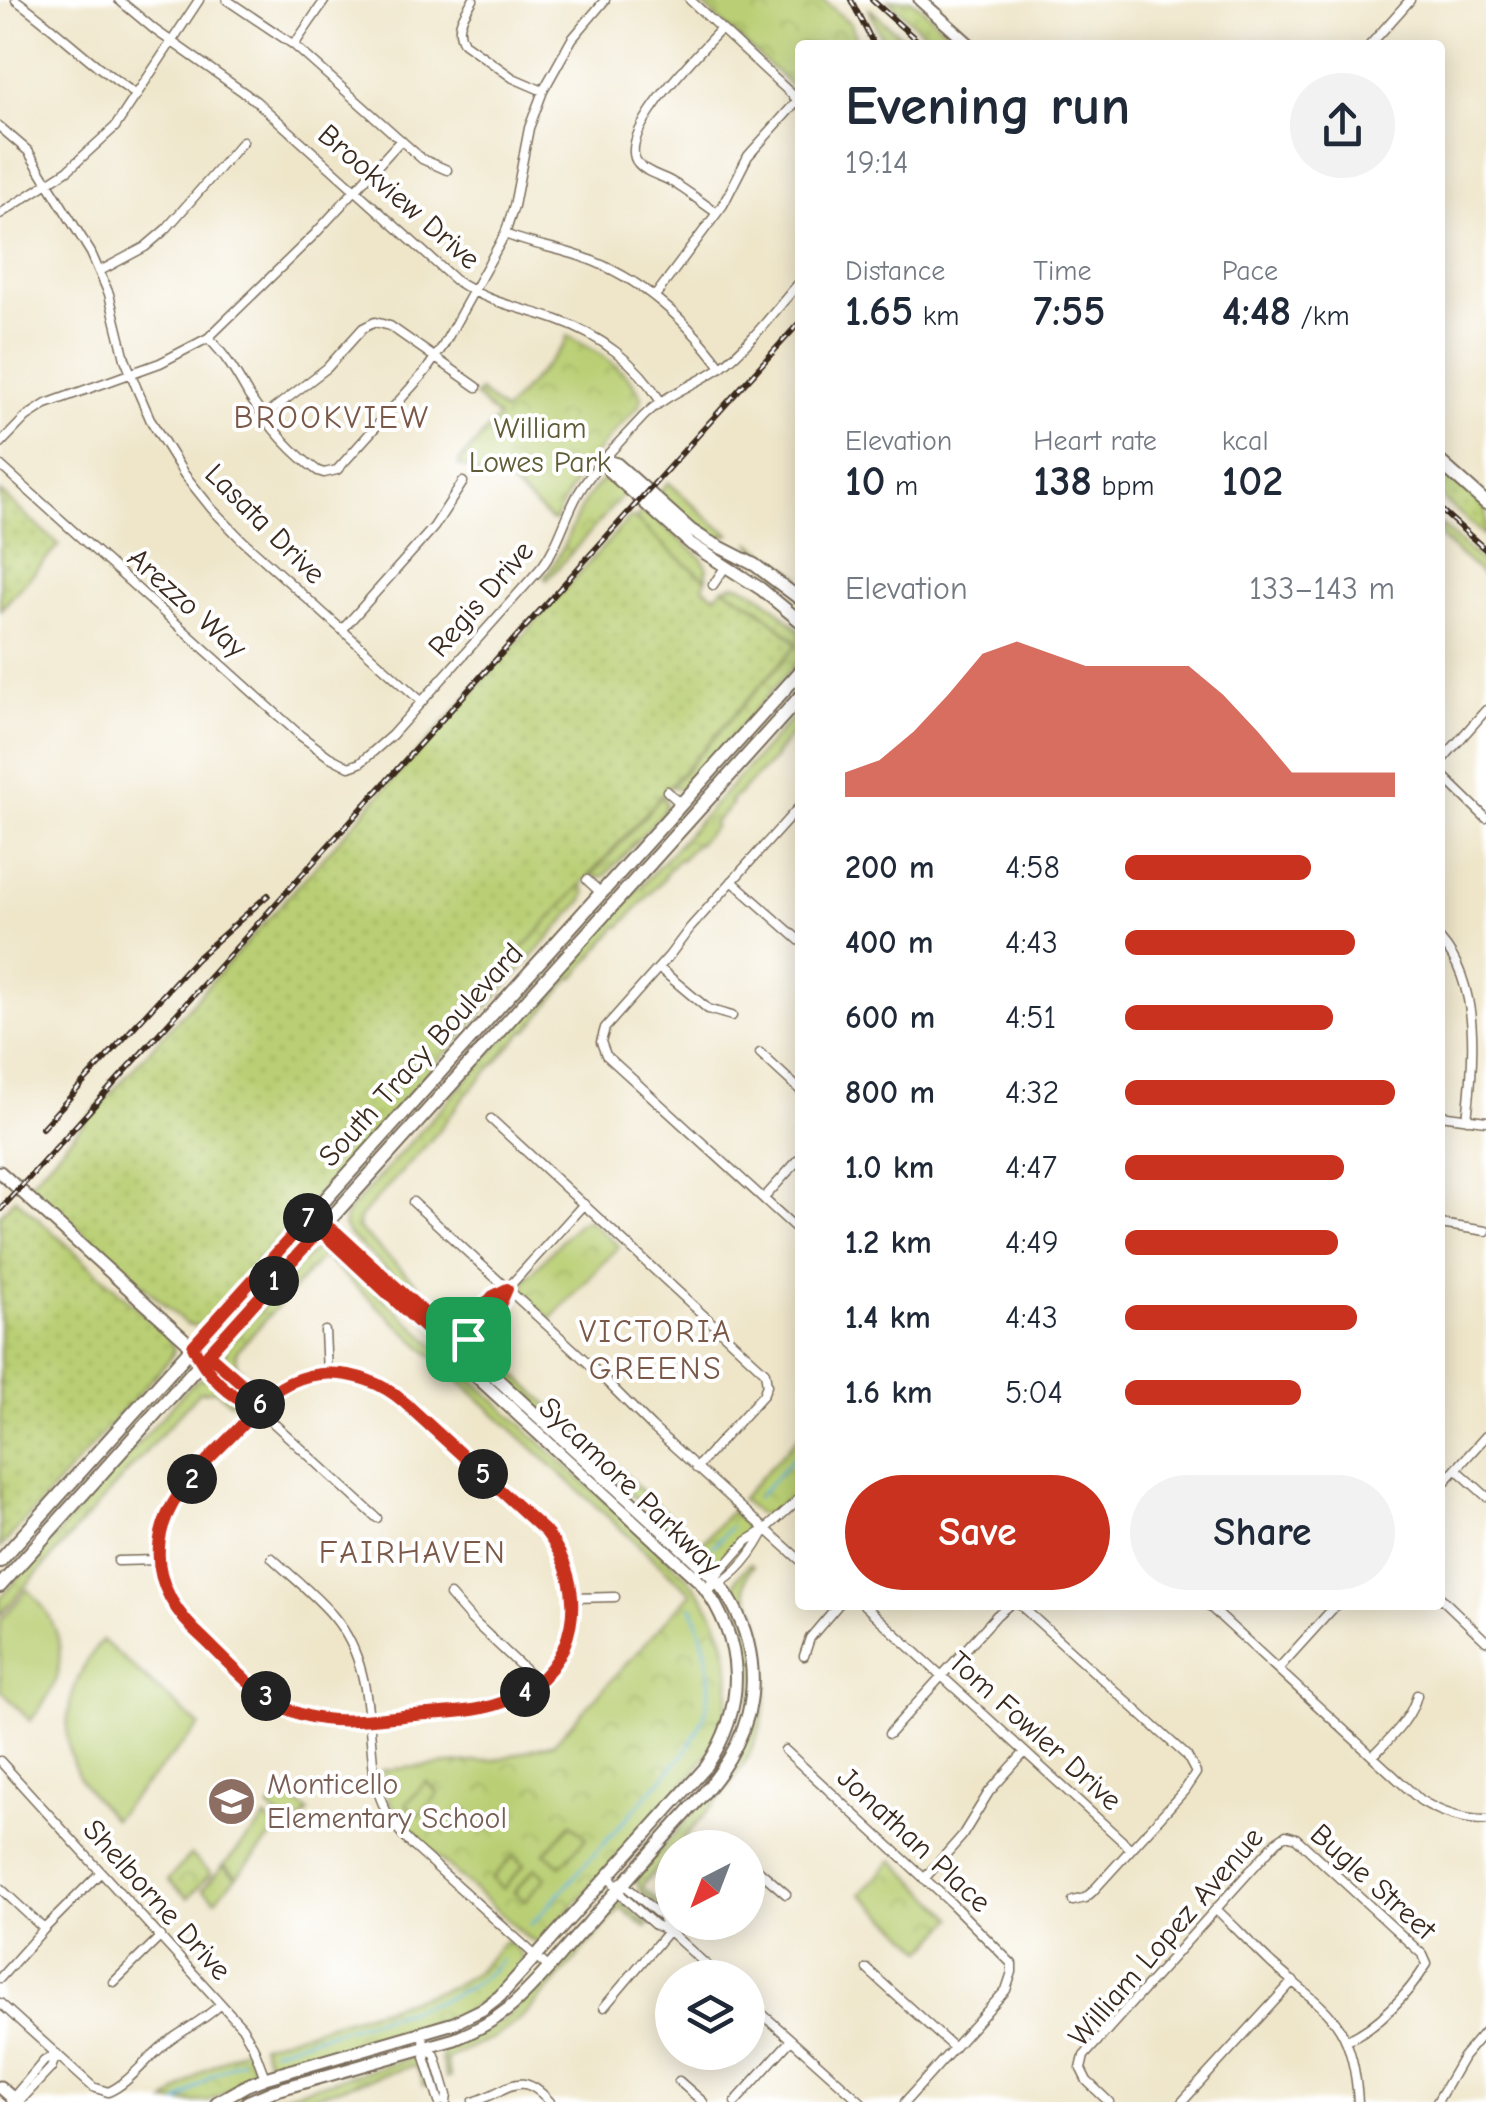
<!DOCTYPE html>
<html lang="en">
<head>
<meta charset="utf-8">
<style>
  :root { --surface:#fff; --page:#f2f2f3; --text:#1f2937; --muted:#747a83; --accent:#c8321e }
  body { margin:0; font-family:"Comic Neue",sans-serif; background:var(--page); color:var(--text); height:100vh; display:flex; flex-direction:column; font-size:38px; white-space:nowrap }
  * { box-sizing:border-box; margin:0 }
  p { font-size:32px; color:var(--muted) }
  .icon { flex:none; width:55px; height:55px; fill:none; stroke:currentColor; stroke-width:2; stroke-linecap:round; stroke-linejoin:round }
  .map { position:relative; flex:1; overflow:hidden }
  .side { position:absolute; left:795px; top:40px; width:650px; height:1570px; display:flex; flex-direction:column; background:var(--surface); border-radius:10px; box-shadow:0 5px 25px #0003 }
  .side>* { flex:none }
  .needle { width:65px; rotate:222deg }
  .tools { position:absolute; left:655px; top:1830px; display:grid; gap:20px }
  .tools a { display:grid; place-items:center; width:110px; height:110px; border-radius:50%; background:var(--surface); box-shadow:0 5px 25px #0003; font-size:50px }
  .pin { position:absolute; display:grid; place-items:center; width:85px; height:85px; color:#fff; margin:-42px; border-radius:20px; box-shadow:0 5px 15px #0006 }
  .km { position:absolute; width:50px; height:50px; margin:-25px; border-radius:50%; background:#222; color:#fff; font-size:28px; line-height:50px; text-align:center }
  .round { display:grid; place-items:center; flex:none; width:105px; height:105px; border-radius:52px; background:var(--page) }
  .overview { display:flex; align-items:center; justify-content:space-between; height:170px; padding:0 50px }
  h1 { font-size:55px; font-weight:800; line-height:75px }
  .metrics { display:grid; grid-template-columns:repeat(3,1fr); gap:15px; height:170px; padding:10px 50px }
  .metrics div { display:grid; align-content:center }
  .metrics b { font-size:42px; font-weight:800 }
  .metrics small { font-size:28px; font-weight:400 }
  .metrics p { font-size:28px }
  .chart { height:280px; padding:20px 50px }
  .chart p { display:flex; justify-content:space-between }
  .chart svg { width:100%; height:180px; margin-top:10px; fill:var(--accent); opacity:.7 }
  .primary-button { display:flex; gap:20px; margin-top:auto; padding:20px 50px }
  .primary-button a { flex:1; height:115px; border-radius:60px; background:var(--accent); color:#fff; font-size:40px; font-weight:800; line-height:115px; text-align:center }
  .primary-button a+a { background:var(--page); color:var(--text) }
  ul { padding:0 50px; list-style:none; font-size:32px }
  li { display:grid; grid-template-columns:160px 120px 1fr; align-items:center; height:75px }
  li i { height:25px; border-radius:12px; background:var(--accent) }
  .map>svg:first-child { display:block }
  .grass { fill:url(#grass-dots); stroke:#7a7c49; stroke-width:2.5 }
  .park { fill:url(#park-crowns); stroke:#7a7c49; stroke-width:2.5 }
  .garden { fill:#bacf74; stroke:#7a7c49; stroke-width:2.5 }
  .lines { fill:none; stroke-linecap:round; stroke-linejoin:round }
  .stream { stroke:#66b7e1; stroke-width:2.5 }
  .street-casing { stroke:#7a6c5a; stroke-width:11 }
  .secondary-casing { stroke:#7a6c5a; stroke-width:15 }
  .primary-casing { stroke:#7a6c5a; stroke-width:16 }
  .street { stroke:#fff; stroke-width:8 }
  .secondary { stroke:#fff; stroke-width:11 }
  .primary { stroke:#fff; stroke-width:12 }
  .rail-casing { stroke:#3b2a1e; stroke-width:6 }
  .rail { stroke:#fff; stroke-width:2.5; stroke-dasharray:8; stroke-linecap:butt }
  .route-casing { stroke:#fff; stroke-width:20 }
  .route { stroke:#c8321e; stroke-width:12 }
  .labels { text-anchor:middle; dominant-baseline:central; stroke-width:8; stroke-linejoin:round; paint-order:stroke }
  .street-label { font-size:30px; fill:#3b2a1e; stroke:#fff }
  .park-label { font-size:30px; fill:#615c38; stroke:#fff }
  .education-label { font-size:30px; fill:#785e54; stroke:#fff; text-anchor:start }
  .neighbourhood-label { font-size:32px; letter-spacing:2.5px; fill:#7b5948; stroke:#fff }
</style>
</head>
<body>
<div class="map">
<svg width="1486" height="2102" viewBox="0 0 1486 2102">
  <defs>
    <pattern id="grass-dots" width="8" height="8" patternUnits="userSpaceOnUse" patternTransform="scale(2.5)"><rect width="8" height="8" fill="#bacf74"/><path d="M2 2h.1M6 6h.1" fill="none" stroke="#a1b264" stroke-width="1.8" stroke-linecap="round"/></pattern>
    <pattern id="park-crowns" width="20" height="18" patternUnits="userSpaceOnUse" patternTransform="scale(2.5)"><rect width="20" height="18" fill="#bacf74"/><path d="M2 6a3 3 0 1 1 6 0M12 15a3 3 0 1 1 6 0" fill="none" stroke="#a1b264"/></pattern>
  </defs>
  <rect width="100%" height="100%" fill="#fff"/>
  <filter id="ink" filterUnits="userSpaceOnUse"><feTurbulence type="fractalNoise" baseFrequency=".01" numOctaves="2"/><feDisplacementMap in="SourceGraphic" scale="20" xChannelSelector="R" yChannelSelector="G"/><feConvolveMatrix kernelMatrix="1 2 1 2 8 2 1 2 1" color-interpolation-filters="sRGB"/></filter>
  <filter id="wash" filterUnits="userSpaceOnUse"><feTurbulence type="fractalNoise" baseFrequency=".0048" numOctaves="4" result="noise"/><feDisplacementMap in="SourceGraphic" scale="40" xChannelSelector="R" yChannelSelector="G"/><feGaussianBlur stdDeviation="2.25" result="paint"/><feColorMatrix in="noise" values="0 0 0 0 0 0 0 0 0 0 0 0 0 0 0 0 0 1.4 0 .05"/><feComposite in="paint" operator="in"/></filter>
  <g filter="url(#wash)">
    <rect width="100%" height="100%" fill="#efe6ca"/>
    <path class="grass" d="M888,0H913L963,45H938Z
      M869,9H870L911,45H885Z
      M1440,468L1486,509V537L1440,496Z
      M0,492L59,545L0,610Z
      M630,517L635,519L670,551L706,579L703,587L715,596L724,588C752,602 773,621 795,641L796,646L518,955L525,965L202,1323L196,1326L186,1324L29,1184Z
      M1440,524L1486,566V578L1440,537Z
      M15,1198L169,1337L174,1350L170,1359L0,1548V1215Z"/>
    <path class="park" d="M697,0H823L851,24L859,45H800V94Z
      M567,336C593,349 632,370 642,399L638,407C604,442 573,476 555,521L551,520L500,475L484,472L477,476L469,468L459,466V462L498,418L475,396L480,391L504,412L564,345Z
      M603,480H611L626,492L547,580L544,577C570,548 574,503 603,480Z
      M668,482L715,524L730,534L717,538L705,535L658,494Z
      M644,509L701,557L707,567L706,579L670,551L635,519Z
      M750,542L800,577V590L758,558Z
      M734,584C760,588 781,614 800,631V660L687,786L677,789L671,786L796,646L795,641L757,607L724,588Z
      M800,709V724L775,755L776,757L730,802L732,804L713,824L715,826L698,844L696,843L681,860L679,859L664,875L665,877L620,927L618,926L574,978L572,977L527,1031L525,1030L466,1095L430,1141L359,1218L358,1229L453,1317L460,1316L476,1298L481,1303C470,1314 463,1327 446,1324L348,1234L344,1227L345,1215Z
      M663,795L666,804L663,812L606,875L599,878L591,876Z
      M582,884L586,893L583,900L525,965L517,955Z
      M588,1220L619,1246L551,1319C539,1308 520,1298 525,1280L578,1223Z
      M318,1248L330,1249L685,1575C741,1635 745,1711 692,1775L540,1942L529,1939L408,1830L390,1802L382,1770L495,1760L554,1743L691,1593L323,1256L236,1352L237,1366L254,1382L251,1385C240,1375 222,1365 226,1348L310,1253Z
      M491,1320L495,1324L483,1336L484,1346L700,1544L732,1510C737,1515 747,1521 748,1529C748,1536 727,1559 721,1562C714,1565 711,1563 704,1561L482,1357C470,1342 480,1333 491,1320Z
      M202,1378L211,1379L234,1399L230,1403L216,1390L199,1392L0,1615V1598L193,1382Z
      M800,1435V1489L770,1514H758L741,1499Z
      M750,1563L753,1566C748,1572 745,1577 745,1586C746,1595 753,1605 757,1614C764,1636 767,1659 767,1683C766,1756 720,1796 676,1847L672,1848V1853L643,1884V1888L664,1906L661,1909C649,1899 631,1890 639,1873L722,1781L736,1758L745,1740L752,1717L747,1624L733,1590L737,1578Z
      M285,1791L309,1812L292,1830L269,1809Z
      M191,1855L211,1873L188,1898L168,1880Z
      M893,1860L954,1918L925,1950L861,1894Z
      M618,1902L624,1904L649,1925L646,1928L621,1908L529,2011C518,2020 508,2029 496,2036C482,2044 455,2051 446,2061L450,2077L446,2078L441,2059L445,2049L485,2031L512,2013L612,1904Z
      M506,1940C512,1945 521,1951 522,1959C523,1978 470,2010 454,2017L281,2068C267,2066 265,2056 261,2045L451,1987L475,1973Z
      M246,2047L253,2067L249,2078L208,2102H166L200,2073Z
      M411,2058L421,2063L428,2085L423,2086L418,2069L413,2066L292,2102H260Z"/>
    <path class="garden" d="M28,1589C71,1633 69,1676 30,1721L0,1689V1621Z
      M102,1640L200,1726L113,1819C101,1805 86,1791 78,1775C55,1729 72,1677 102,1640Z
      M426,1782L439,1793L419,1816L406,1804Z
      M266,1818L278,1830L237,1876L224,1865Z
      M571,1824L586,1838L561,1866L545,1853Z
      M513,1856L524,1865L503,1889L492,1879Z
      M223,1866L236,1877L215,1900L203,1889Z
      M535,1868L546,1877L525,1901L514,1892Z"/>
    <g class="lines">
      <path class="stream" d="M758,1497L800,1451
        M713,1546L731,1527
        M530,1926L678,1761C720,1709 715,1666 692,1607
        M272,2050C307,2040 342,2029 377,2019C423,2006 471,1997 502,1959
        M179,2102L212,2075L242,2060"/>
    </g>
  </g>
  <g filter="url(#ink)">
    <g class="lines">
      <defs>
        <path id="street" d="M16,0C58,30 93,67 137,95
          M119,0L155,30L256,101L455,280C492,305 518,306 557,320C600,335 637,363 661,402
          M227,0L294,45L422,159L447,170
          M473,0C464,15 454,27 464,43L513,78L543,91
          M690,0L800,102
          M294,45L325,0
          M1370,45L1410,0
          M0,127L28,151L91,253L109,294L125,359L137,389L151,421L184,474L212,509L242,540L421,701
          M717,213C702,203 688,191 672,182C662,176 646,173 638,163C614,135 701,51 720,30
          M0,214L68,170L115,127L199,0
          M505,234C527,243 550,247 573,254C635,273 683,315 721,367
          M100,271L145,247L166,229L243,141
          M655,296L723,205L748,156L798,100
          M208,338C226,355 237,375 249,396C267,423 291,452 318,471L324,473L337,470L425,372L443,346L505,234L514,206L529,128L543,91L572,39L605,0
          M264,416L327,368L363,328L375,322L390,326L477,387
          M0,444L26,417L46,404L160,363L208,338L315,234L401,140
          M0,465L301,736L328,756L349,767L360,763L392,735L540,569C558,547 564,519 578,494C595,465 621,441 643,417C665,394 696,385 721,367C748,347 777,308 800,282
          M713,585L726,566
          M342,630L434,527L463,482
          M1440,762L1486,710
          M1440,773L1486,818
          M667,791L681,804
          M800,806L690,928L669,956L605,1028L601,1042L606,1055L800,1232
          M587,880L601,893
          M732,881L800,941
          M1440,939C1481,985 1474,1062 1467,1119
          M659,968L708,1009L732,1016
          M760,1053L800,1090
          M1440,1115L1486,1121
          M491,1119L765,1372L767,1385L763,1395L696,1468
          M764,1198L800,1158
          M413,1202L587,1362L652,1427L800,1560
          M1440,1224L1486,1231
          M325,1331L327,1373
          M459,1346C478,1332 498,1311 507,1289
          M193,1347C206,1373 229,1397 257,1408L377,1518
          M193,1347C220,1359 244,1381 257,1408
          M449,1351C460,1327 484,1301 507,1289L584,1204
          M327,1373C345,1372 362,1375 378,1383C411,1400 453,1446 481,1472C505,1494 533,1514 552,1540C567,1562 574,1585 572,1611C571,1630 565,1646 555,1661C519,1715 456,1712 398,1716C369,1718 337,1724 308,1716C275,1708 252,1684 228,1662C213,1648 197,1635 184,1620C148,1578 153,1523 189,1482C204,1465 220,1449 235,1432C264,1401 282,1378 327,1373Z
          M1456,1469L1486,1496
          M1440,1487L1486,1436
          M272,1558C292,1577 316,1595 334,1617C373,1664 367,1723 375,1780C381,1806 392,1825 411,1844L548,1967
          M118,1561L158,1560
          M711,1582L747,1541L765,1530L800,1498
          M706,1589C732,1581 750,1558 763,1534
          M450,1595L471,1619L538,1682
          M1440,1597L1486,1641
          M573,1598L615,1597
          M864,1605L1131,1849
          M1020,1605L1187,1756L1196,1773L1184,1791L1092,1892L1085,1898L1073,1901
          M1208,1605L1420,1800C1441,1813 1461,1820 1486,1820
          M804,1656L810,1638L838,1605
          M1278,1669L1336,1605
          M889,1734L997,1615L1009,1605
          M785,1750L952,1904L1012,1964V1972L1006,1990L905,2102
          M1373,1756C1390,1738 1411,1720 1417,1695
          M0,1761L242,2027L253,2046L265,2078
          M748,1861L786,1894
          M609,1876L622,1896L655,1925L669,1931L721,1978
          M924,1879L962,1836L989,1792L1025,1752
          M621,1882L662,1917L669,1931
          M0,1888L44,1929
          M1216,1909C1235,1927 1253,1946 1272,1964C1328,2013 1353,2020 1358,2102
          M867,1969L954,2048
          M0,1978L44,1929L101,1872
          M114,1982L161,1936
          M748,2001L861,2102
          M0,2003L93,2087L108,2092C129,2084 149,2055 169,2041C188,2027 203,2021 221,2004
          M604,2007L676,1922
          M421,2033L426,2047L425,2057L439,2102
          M426,2047L435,2055L447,2095L446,2102
          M679,2081L703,2102
          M11,2100L44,2061L57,2054
          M19,2102L51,2068L56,2056
          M473,2102C510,2091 519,2067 550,2102
          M735,2102L791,2040
          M1109,2102L1087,2081L1081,2069L1084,2056L1277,1841L1286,1835L1296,1838L1423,1955L1427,1964C1409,1993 1378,2027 1347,2040
          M1182,2102L1293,1981
          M1437,2102L1463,2057L1486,2030"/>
        <path id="secondary" d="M920,0L970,45
          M604,460L610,472L691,544L761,589L800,621
          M604,460L617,464L691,530L708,541L755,565L800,599
          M0,1172L193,1347
          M0,2087L17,2102
          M217,2102L247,2085L265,2078L454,2023L483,2009L500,1996L706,1767C747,1707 745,1641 701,1583L328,1240L317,1226
          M247,2102L273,2091L455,2039C475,2031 492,2022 508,2009C537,1985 561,1952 587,1925C612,1896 638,1868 663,1839C697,1801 735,1765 748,1714C760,1666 746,1614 714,1578L336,1231L310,1216"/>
        <path id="primary" d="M1440,462L1486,503
          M0,1561L800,672
          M0,1586L800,697"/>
      </defs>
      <use href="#street" class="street-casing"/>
      <use href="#secondary" class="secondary-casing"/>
      <use href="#primary" class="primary-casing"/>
      <use href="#street" class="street"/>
      <use href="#secondary" class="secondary"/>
      <use href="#primary" class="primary"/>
      <defs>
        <path id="rail" d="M851,0L874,45
          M872,0L922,45
          M1440,509L1486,550
          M42,1128L196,959L268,895
          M0,1210L800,322"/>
      </defs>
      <use href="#rail" class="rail-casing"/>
      <use href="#rail" class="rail"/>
    </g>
  </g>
  <g class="lines" filter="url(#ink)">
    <defs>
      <path id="route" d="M468,1339L449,1351L320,1230L208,1354L248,1389L257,1408C227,1446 178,1478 163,1526C149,1572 171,1610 205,1640C233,1667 262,1702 300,1714C337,1726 377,1718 414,1715C446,1712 481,1713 511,1699C579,1668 590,1588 546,1532L404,1402C360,1364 297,1362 257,1408C229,1397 205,1373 193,1346L310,1216L336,1232L454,1340L493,1296L507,1289L501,1303L468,1339"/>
    </defs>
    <use href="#route" class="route-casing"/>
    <use href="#route" class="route"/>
  </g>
  <defs>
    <symbol id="school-disc" viewBox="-11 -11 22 22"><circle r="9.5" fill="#8d6e63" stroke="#fff"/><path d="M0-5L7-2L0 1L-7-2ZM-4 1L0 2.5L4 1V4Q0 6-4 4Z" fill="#fff"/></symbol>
  </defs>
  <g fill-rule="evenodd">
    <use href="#school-disc" x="204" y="1774" width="55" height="55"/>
  </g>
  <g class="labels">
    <g class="street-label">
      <text transform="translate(399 197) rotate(41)">Brookview Drive</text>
      <text transform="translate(265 524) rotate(45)">Lasata Drive</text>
      <text transform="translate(481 599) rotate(-49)">Regis Drive</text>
      <text transform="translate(187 603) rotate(42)">Arezzo Way</text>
      <text transform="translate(421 1055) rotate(-48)">South Tracy Boulevard</text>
      <text transform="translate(630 1486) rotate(44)">Sycamore Parkway</text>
      <text transform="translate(1035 1731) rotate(42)">Tom Fowler Drive</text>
      <text transform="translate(914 1840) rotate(43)">Jonathan Place</text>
      <text transform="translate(1373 1882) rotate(42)">Bugle Street</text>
      <text transform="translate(157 1900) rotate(48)">Shelborne Drive</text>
      <text transform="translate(1166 1937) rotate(-49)">William Lopez Avenue</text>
    </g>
    <g class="park-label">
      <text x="540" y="428">William<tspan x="540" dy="34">Lowes Park</tspan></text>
    </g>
    <g class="education-label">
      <text x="267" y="1784">Monticello<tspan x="267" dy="34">Elementary School</tspan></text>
    </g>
    <g class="neighbourhood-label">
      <text x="332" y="417">BROOKVIEW</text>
      <text x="656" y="1331">VICTORIA<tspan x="656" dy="37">GREENS</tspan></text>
      <text x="413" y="1552">FAIRHAVEN</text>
    </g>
  </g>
</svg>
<div class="tools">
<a><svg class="needle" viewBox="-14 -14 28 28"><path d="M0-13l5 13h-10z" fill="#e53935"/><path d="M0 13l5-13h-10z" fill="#747a83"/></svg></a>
<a><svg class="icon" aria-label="layers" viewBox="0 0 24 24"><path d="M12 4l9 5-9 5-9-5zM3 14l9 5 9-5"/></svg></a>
</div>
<div class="pin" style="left:468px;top:1339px;background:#1e9e55"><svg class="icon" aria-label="arrive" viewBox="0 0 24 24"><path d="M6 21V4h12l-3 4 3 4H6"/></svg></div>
<b class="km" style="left:274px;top:1281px">1</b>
<b class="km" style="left:192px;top:1479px">2</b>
<b class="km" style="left:266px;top:1696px">3</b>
<b class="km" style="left:525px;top:1692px">4</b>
<b class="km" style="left:483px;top:1474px">5</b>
<b class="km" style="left:260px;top:1404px">6</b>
<b class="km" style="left:308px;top:1218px">7</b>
<section class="side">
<div class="overview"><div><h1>Evening run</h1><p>19:14</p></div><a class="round"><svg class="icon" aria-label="share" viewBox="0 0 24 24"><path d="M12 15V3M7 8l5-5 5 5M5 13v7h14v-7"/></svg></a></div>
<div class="metrics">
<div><p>Distance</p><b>1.65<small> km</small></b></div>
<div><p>Time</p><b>7:55</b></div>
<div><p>Pace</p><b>4:48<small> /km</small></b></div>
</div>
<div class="metrics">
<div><p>Elevation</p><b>10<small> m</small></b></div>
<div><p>Heart rate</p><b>138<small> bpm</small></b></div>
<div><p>kcal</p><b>102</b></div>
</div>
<div class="chart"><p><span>Elevation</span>133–143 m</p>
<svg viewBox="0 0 160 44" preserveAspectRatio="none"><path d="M0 44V38L10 35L20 28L30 19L40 9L50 6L60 9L70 12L80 12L90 12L100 12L110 19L120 28L130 38L140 38L150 38L160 38V44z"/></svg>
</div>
<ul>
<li><b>200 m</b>4:58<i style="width:69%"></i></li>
<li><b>400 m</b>4:43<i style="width:85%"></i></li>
<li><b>600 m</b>4:51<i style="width:77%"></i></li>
<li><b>800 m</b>4:32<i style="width:100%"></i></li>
<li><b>1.0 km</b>4:47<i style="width:81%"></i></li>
<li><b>1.2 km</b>4:49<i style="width:79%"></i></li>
<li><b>1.4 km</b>4:43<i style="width:86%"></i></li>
<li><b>1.6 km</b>5:04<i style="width:65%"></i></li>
</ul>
<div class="primary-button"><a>Save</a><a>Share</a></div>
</section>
</div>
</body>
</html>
